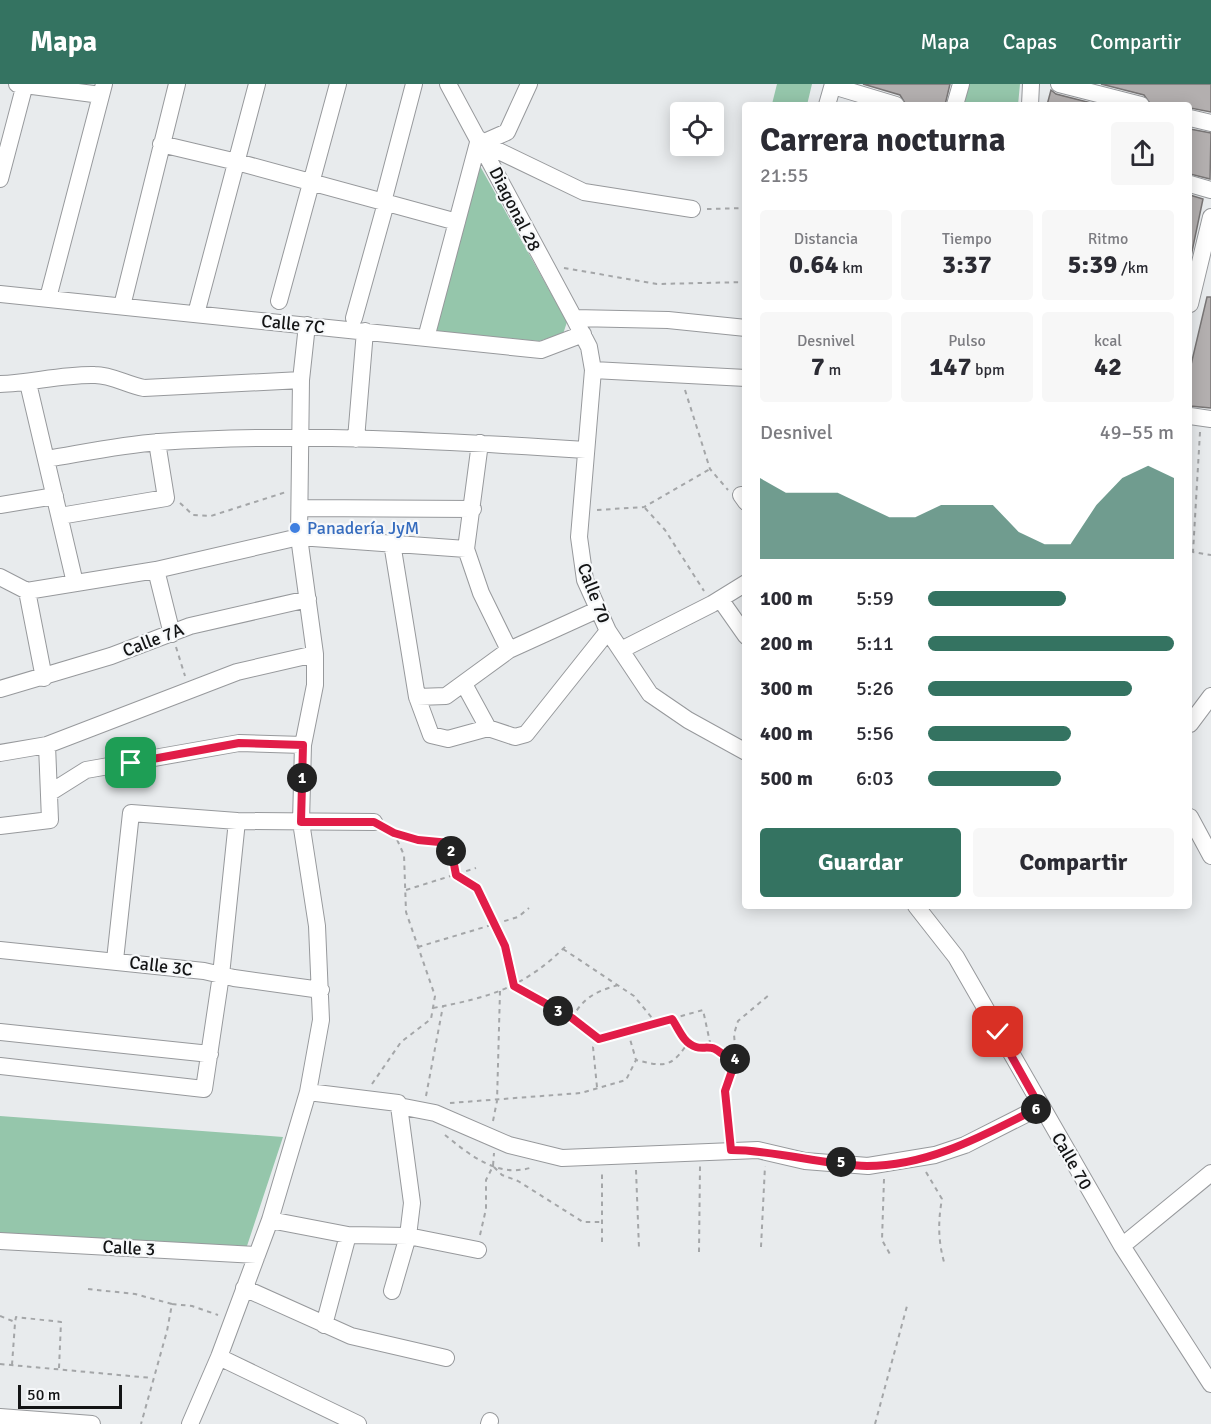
<!DOCTYPE html>
<html lang="es">
<head>
<meta charset="utf-8">
<style>
  :root { --surface:#fff; --page:#f7f7f7; --text:#2b2b33; --muted:#7c7c81; --accent:#347361 }
  body { margin:0; font-family:Signika,sans-serif; background:var(--page); color:var(--text); height:100vh; display:flex; flex-direction:column; font-size:22px; white-space:nowrap }
  * { box-sizing:border-box; margin:0 }
  p { font-size:20px; color:var(--muted) }
  .icon { flex:none; width:33px; height:33px; fill:none; stroke:currentColor; stroke-width:2; stroke-linecap:round; stroke-linejoin:round }
  .map { position:relative; flex:1; overflow:hidden }
  .panel { position:absolute; left:742px; top:18px; width:450px; height:807px; display:flex; flex-direction:column; background:var(--surface); border-radius:6px; box-shadow:0 3px 15px #0003 }
  .panel>* { flex:none }
  .fabs { position:absolute; left:670px; top:18px; display:grid; gap:12px }
  .fabs a { display:grid; place-items:center; width:54px; height:54px; border-radius:6px; background:var(--surface); box-shadow:0 3px 15px #0003; font-size:30px }
  .scale { position:absolute; left:18px; bottom:15px; width:104px; box-sizing:border-box; padding-left:6px; border:3px solid #131415; border-top:0; font-size:16px; line-height:21px; white-space:nowrap; color:#131415; -webkit-text-stroke:4px #f6f8fa; paint-order:stroke }
  .pin { position:absolute; display:grid; place-items:center; width:51px; height:51px; color:#fff; margin:-26px; border-radius:12px; box-shadow:0 3px 9px #0006 }
  .km { position:absolute; width:30px; height:30px; margin:-15px; border-radius:50%; background:#222; color:#fff; font-size:16px; line-height:30px; text-align:center }
  .round { display:grid; place-items:center; flex:none; width:63px; height:63px; border-radius:6px; background:var(--page) }
  .head { display:flex; align-items:center; justify-content:space-between; height:102px; padding:0 18px }
  h1 { font-size:33px; font-weight:800; line-height:45px }
  .figures { display:grid; grid-template-columns:repeat(3,1fr); gap:9px; height:102px; padding:6px 18px }
  .figures div { display:grid; align-content:center; border-radius:6px; background:var(--page); text-align:center }
  .figures b { font-size:26px; font-weight:800 }
  .figures small { font-size:16px; font-weight:400 }
  .figures p { font-size:16px }
  .chart { height:168px; padding:12px 18px }
  .chart p { display:flex; justify-content:space-between }
  .chart svg { width:100%; height:108px; margin-top:6px; fill:var(--accent); opacity:.7 }
  .cta { display:flex; gap:12px; margin-top:auto; padding:12px 18px }
  .cta a { flex:1; height:69px; border-radius:6px; background:var(--accent); color:#fff; font-size:24px; font-weight:800; line-height:69px; text-align:center }
  .cta a+a { background:var(--page); color:var(--text) }
  ul { padding:0 18px; list-style:none; font-size:20px }
  li { display:grid; grid-template-columns:96px 72px 1fr; align-items:center; height:45px }
  li i { height:15px; border-radius:8px; background:var(--accent) }
  header { display:flex; align-items:center; gap:36px; box-sizing:border-box; height:84px; padding:0 30px; background:var(--accent); color:#fff }
  header strong { font-size:28px }
  nav { display:flex; gap:33px; margin-inline-start:auto; font-size:21px }
  .map>svg:first-child { display:block }
  .green { fill:#95c6ab }
  .building { fill:#b3afaf; stroke:#787575; stroke-width:1.5 }
  .lines { fill:none; stroke-linecap:round; stroke-linejoin:round }
  .minor-casing { stroke:#97999c; stroke-width:18 }
  .path { stroke:#a4a6a8; stroke-width:2; stroke-dasharray:4.5 4.5; stroke-linecap:butt }
  .minor { stroke:#fff; stroke-width:16 }
  .route-casing { stroke:#fff; stroke-width:12 }
  .route { stroke:#e11d48; stroke-width:8 }
  .shop-dot { fill:#3f7fe0; stroke:#f6f8fa; stroke-width:2 }
  .labels { text-anchor:middle; dominant-baseline:central; stroke-width:4.5; stroke-linejoin:round; paint-order:stroke }
  .street-label { font-size:18px; fill:#131415; stroke:#f6f8fa }
  .shop-label { font-size:18px; fill:#366cbe; stroke:#f6f8fa; text-anchor:start }
</style>
</head>
<body>
<header>
<strong>Mapa</strong>
<nav><a>Mapa</a><a>Capas</a><a>Compartir</a></nav>
</header>
<div class="map">
<svg width="1211" height="1340" viewBox="0 0 1211 1340">
  <rect width="100%" height="100%" fill="#e8ebed"/>
  <path class="green" d="M777,0H812L807,21L772,20Z
    M966,0H1020L1018,21H960Z
    M480,82L567,238L563,250L539,257L435,248Z
    M0,1032L283,1053L245,1168L0,1152Z"/>
  <path class="building" d="M863,0H950L945,21H906L900,11Z
    M1101,0H1211V28L1190,24V21H1151L1144,11Z
    M1051,6L1056,10L1099,21H1047Z
    M1190,45L1211,49L1210,95L1190,90Z
    M1190,111L1203,115L1190,177Z
    M1207,213H1211V324L1190,322V285Z"/>
  <g class="lines">
    <defs>
      <path id="minor" d="M17,0L101,11
        M448,0L574,234L589,263L593,286L579,453L585,496L608,547L650,610L688,636L746,668
        M1059,0L1141,21
        M833,2L896,21
        M827,21L833,0
        M955,21L961,0
        M1030,21L1031,0
        M1190,34L1211,39
        M482,59L584,108L692,125
        M482,59L507,48L529,0
        M161,60L237,78L457,138
        M0,95L25,0
        M1190,100L1211,106
        M383,118L414,0
        M0,210L541,266L583,250
        M48,214L104,0
        M279,217L338,0
        M1190,220L1211,133
        M122,222L177,0
        M196,230L257,0
        M354,234L386,119
        M574,234L668,236L746,244
        M426,254L479,55
        M593,286L746,294
        M28,299L75,499
        M0,300C31,299 63,290 95,291C112,291 127,301 144,304L301,296
        M1190,332L1211,335
        M356,355L365,247
        M480,359L466,465L481,509L509,566
        M46,375C83,369 121,361 159,358C301,348 444,357 586,366
        M741,411L746,418
        M0,421L55,412
        M301,424L473,425
        M60,432L166,414L157,358
        M392,459L417,613L431,651L448,655L488,644
        M156,486L172,550
        M0,493L27,507L156,486L299,453L466,465
        M27,507L44,594
        M720,515L746,552
        M621,566L712,520L746,499
        M464,600L488,644L515,653L526,650L608,547
        M0,605L111,572L190,542L308,515
        M417,613L446,612L509,566L597,526
        M1190,640L1211,612
        M0,669L47,661L237,588L315,570
        M51,708L86,686L239,659L303,661
        M1190,733L1211,772
        M0,742L50,736L47,661
        M916,822L956,873L1122,1162L1211,1300
        M0,866L204,887L234,894L321,906
        M115,876L131,729L237,737L374,738
        M0,948L210,970
        M0,982L204,1005L221,891L237,737
        M308,1008L398,1019L399,1022L435,1029L509,1061L562,1074L758,1066L805,1077L868,1082L935,1071L965,1061L1040,1023
        M270,1136L348,1151L408,1152L478,1166
        M0,1157L257,1171
        M1122,1162L1211,1089
        M244,1204L351,1252L446,1274
        M392,1207L408,1152L412,1119L399,1022
        M324,1241L348,1151
        M219,1273L358,1340
        M0,1333L92,1340
        M190,1340L219,1273L270,1136L308,1008L321,936L317,842L301,738L303,661L315,601V570L299,453L301,296L307,241
        M489,1340L490,1337"/>
    </defs>
    <use href="#minor" class="minor-casing"/>
    <path class="path" d="M707,125L746,124
      M564,184L657,200L746,198
      M685,306L710,385L728,406
      M1200,348L1193,468L1211,471
      M180,419L193,431L211,432L286,408
      M645,424L665,446L704,507
      M597,426L644,423L710,385
      M176,563L185,592
      M394,749L418,756L450,759L456,791L477,804L505,862L514,902L572,934L599,955L703,926L711,963L743,981
      M406,806L476,784
      M418,863L518,833L529,824
      M563,865L634,912L656,939
      M433,924C492,913 525,903 568,860
      M572,934C584,913 595,908 618,901
      M628,948L636,976
      M683,955L698,964L711,963
      M372,1000L401,958L431,935L435,912L406,828L404,771L394,749L387,745
      M597,1003L593,963L599,955
      M426,1012L443,922
      M450,1019L581,1009L626,996L636,976C661,982 670,985 685,963L682,949L672,936
      M493,1037L497,1017L500,907
      M445,1051C470,1071 498,1095 533,1083
      M729,1053L725,1007L736,975L734,950L738,937L769,911
      M494,1083L502,1091L518,1097L583,1138H601
      M636,1086L639,1164
      M926,1088L942,1115C938,1137 938,1156 944,1178
      M884,1095L882,1156L891,1172
      M480,1151L486,1125V1096L493,1082L494,1069
      M602,1158V1087
      M761,1163L765,1082
      M699,1168L700,1082
      M88,1205L135,1210L172,1220L167,1247L141,1340
      M172,1220L192,1222L218,1231
      M0,1232L15,1238L16,1233L61,1238L59,1284
      M0,1280L152,1294
      M12,1281L15,1239
      M875,1340L907,1222"/>
    <use href="#minor" class="minor"/>
  </g>
  <g class="lines">
    <defs>
      <path id="route" d="M131,679L239,659L303,661L301,738H374L394,749L418,756L450,759L456,791L477,804L505,862L514,902L572,934L599,955L672,935C679,945 683,959 696,963C702,965 709,962 715,965C722,969 727,975 736,975L725,1007L731,1066C777,1066 821,1081 867,1082C930,1082 986,1050 1040,1023L998,948"/>
    </defs>
    <use href="#route" class="route-casing"/>
    <use href="#route" class="route"/>
  </g>
  <circle class="shop-dot" cx="295" cy="444" r="6"/>
  <g class="labels">
    <g class="street-label">
      <text transform="translate(515 125) rotate(63)">Diagonal 28</text>
      <text transform="translate(293 240) rotate(6)">Calle 7C</text>
      <text transform="translate(594 509) rotate(69)">Calle 70</text>
      <text transform="translate(153 556) rotate(-21)">Calle 7A</text>
      <text transform="translate(161 882) rotate(7)">Calle 3C</text>
      <text transform="translate(1072 1077) rotate(60)">Calle 70</text>
      <text transform="translate(129 1164) rotate(3)">Calle 3</text>
    </g>
    <g class="shop-label">
      <text x="307" y="444">Panadería JyM</text>
    </g>
  </g>
</svg>
<div class="fabs">
<a><svg class="icon" aria-label="locate" viewBox="0 0 24 24"><circle cx="12" cy="12" r="6"/><path d="M12 2v4M12 18v4M2 12h4M18 12h4"/></svg></a>
</div>
<div class="scale">50 m</div>
<div class="pin" style="left:131px;top:679px;background:#1e9e55"><svg class="icon" aria-label="arrive" viewBox="0 0 24 24"><path d="M6 21V4h12l-3 4 3 4H6"/></svg></div>
<div class="pin" style="left:998px;top:948px;background:#d93025"><svg class="icon" aria-label="check" viewBox="0 0 24 24"><path d="M5 12l5 5 9-10"/></svg></div>
<b class="km" style="left:302px;top:694px">1</b>
<b class="km" style="left:451px;top:767px">2</b>
<b class="km" style="left:558px;top:927px">3</b>
<b class="km" style="left:735px;top:975px">4</b>
<b class="km" style="left:841px;top:1078px">5</b>
<b class="km" style="left:1036px;top:1025px">6</b>
<section class="panel">
<div class="head"><div><h1>Carrera nocturna</h1><p>21:55</p></div><a class="round"><svg class="icon" aria-label="share" viewBox="0 0 24 24"><path d="M12 15V3M7 8l5-5 5 5M5 13v7h14v-7"/></svg></a></div>
<div class="figures">
<div><p>Distancia</p><b>0.64<small> km</small></b></div>
<div><p>Tiempo</p><b>3:37</b></div>
<div><p>Ritmo</p><b>5:39<small> /km</small></b></div>
</div>
<div class="figures">
<div><p>Desnivel</p><b>7<small> m</small></b></div>
<div><p>Pulso</p><b>147<small> bpm</small></b></div>
<div><p>kcal</p><b>42</b></div>
</div>
<div class="chart"><p><span>Desnivel</span>49–55 m</p>
<svg viewBox="0 0 160 44" preserveAspectRatio="none"><path d="M0 44V11L10 17L20 17L30 17L40 22L50 27L60 27L70 22L80 22L90 22L100 33L110 38L120 38L130 22L140 11L150 6L160 11V44z"/></svg>
</div>
<ul>
<li><b>100 m</b>5:59<i style="width:56%"></i></li>
<li><b>200 m</b>5:11<i style="width:100%"></i></li>
<li><b>300 m</b>5:26<i style="width:83%"></i></li>
<li><b>400 m</b>5:56<i style="width:58%"></i></li>
<li><b>500 m</b>6:03<i style="width:54%"></i></li>
</ul>
<div class="cta"><a>Guardar</a><a>Compartir</a></div>
</section>
</div>
</body>
</html>
